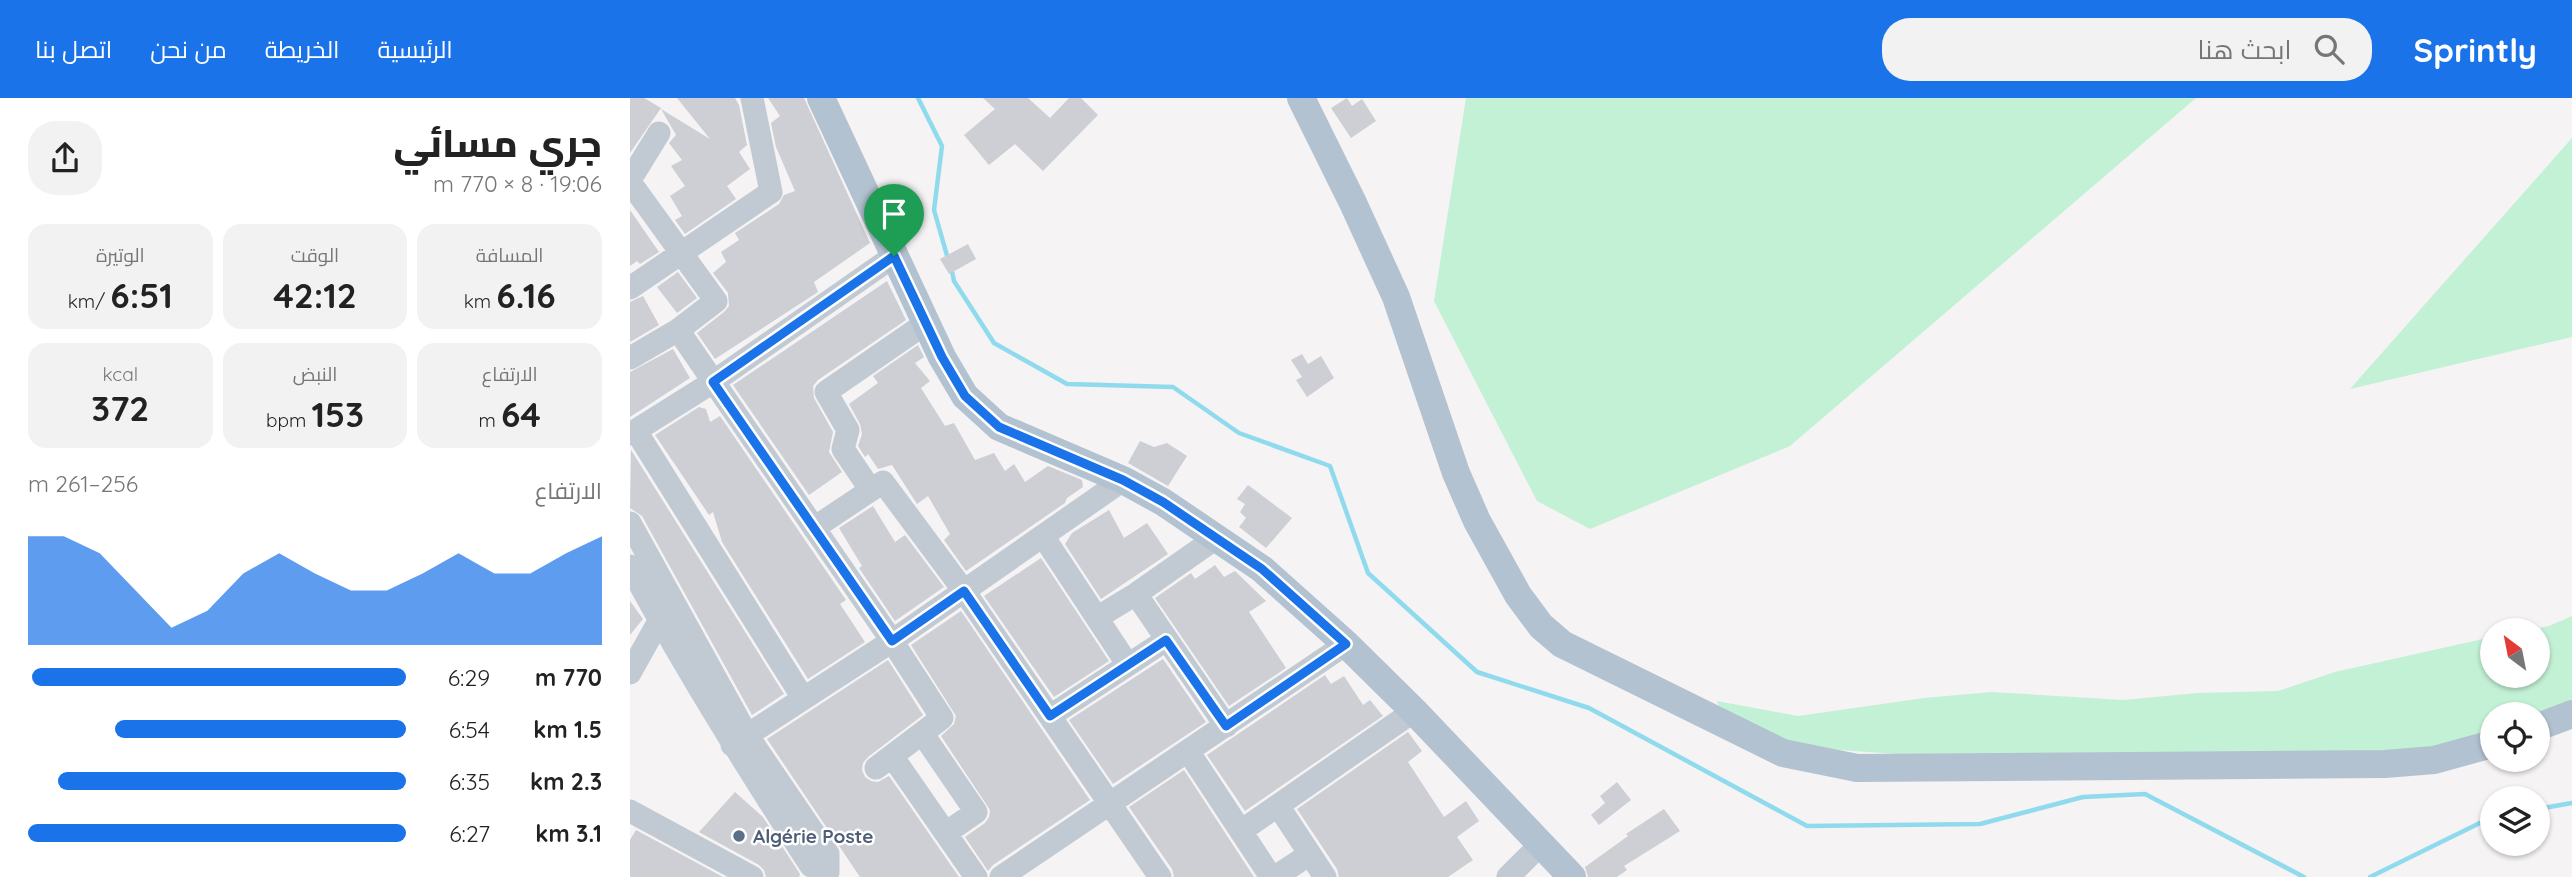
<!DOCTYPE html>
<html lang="ar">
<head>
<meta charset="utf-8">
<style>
  :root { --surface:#fff; --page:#f2f2f2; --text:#222; --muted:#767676; --accent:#1a73e8 }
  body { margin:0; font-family:Quicksand,Cairo,sans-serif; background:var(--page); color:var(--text); direction:rtl; height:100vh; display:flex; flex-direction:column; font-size:26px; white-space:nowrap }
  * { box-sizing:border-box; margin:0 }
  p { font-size:23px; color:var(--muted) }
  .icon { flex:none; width:38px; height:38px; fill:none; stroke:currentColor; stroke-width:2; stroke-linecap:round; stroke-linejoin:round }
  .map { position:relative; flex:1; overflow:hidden; direction:ltr }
  .panel { display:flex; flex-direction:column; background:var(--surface); width:630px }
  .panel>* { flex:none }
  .needle { width:46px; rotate:328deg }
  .controls { position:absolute; left:1850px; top:520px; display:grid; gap:14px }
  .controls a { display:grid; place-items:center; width:70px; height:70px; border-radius:50%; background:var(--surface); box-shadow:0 2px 5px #0004; font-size:35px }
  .pin { position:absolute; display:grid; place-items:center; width:60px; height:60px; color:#fff; margin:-72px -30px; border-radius:50% 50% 50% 0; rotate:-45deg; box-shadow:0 0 7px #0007 }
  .pin .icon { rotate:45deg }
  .round { display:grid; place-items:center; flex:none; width:74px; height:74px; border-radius:28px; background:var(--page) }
  .head { display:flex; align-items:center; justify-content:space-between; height:119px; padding:0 28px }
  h1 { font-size:38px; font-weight:800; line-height:52px }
  .figures { display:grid; grid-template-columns:repeat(3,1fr); gap:10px; height:119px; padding:7px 28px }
  .figures div { display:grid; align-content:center; border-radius:18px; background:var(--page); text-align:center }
  .figures b { font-size:35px; font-weight:800 }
  .figures small { font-size:19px; font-weight:400 }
  .figures p { font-size:19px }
  .chart { height:196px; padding:14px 28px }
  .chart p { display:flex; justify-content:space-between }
  .chart svg { width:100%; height:126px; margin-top:7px; fill:var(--accent); opacity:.7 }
  ul { padding:0 28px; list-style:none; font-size:23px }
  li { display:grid; grid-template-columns:112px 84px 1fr; align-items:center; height:52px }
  li i { height:18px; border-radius:9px; background:var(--accent) }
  header { display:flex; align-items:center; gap:42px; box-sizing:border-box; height:98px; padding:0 35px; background:var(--accent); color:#fff }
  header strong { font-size:33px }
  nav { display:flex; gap:38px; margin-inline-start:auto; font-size:24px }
  .search { width:490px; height:63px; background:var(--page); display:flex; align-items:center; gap:18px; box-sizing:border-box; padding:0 24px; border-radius:28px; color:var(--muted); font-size:26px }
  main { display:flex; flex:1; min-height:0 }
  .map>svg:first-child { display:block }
  .green { fill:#c3f1d5 }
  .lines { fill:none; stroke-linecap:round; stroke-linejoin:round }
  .stream { stroke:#90daee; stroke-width:4.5 }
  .building { fill:#cdcfd5 }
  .minor { stroke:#c1cad2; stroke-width:23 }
  .major { stroke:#b3c2d1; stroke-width:28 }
  .route-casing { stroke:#fff; stroke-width:14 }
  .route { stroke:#1a73e8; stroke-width:9 }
  .service-dot { fill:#5c6f8a; stroke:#fff; stroke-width:2.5 }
  .labels { text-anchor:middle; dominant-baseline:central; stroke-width:5; stroke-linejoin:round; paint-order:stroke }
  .service-label { font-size:19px; font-weight:bold; fill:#4e5e75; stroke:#fff; text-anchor:start }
</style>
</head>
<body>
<header>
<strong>Sprintly</strong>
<div class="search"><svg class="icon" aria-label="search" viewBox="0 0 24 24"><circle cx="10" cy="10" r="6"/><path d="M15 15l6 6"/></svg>ابحث هنا</div>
<nav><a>الرئيسية</a><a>الخريطة</a><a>من نحن</a><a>اتصل بنا</a></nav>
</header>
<main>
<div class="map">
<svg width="1942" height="779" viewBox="0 0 1942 779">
  <rect width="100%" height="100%" fill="#f5f3f3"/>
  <path class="green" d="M836,0H1566L1160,348L960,431L907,403L804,203Z
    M1942,40V239L1720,291Z
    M1942,518V607L1908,616H1862V639L1772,657L1308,659L1169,649L1090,612L1087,603L1168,618L1294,600L1362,594L1493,602L1567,595L1648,593L1705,574L1862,539V578H1908V532H1899L1919,528Z"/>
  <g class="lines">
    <path class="stream" d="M288,0L312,48L304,112L318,161
      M321,169L324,183L364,245L437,286L543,289L609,335L700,368L738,475L847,574L959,610L1177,728L1350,726L1453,699L1515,696L1674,779
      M1908,711L1942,705
      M1740,779L1862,719"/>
  </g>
  <path class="building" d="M0,0H14L31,10L0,55Z
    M47,0H105L109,7L117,47L109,54L120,71L97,88L106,101L55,136L45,122L52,118L40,98L55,88L41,68L52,62L39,45L46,37L31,11L80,41Z
    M138,0H174L240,145L184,184L188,194L85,261L67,235L94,214L99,208L98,195L83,175L96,164L91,154L109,142L105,135L149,106L154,97L165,93L146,49L141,25L150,18Z
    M353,0H398L420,20L439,0H451L468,17L413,73L385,46L359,67L334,37L365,11Z
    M717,0L722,8L732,1L746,23L721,40L701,10Z
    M0,112L29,154L10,166L7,163L0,168Z
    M338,146L346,161L319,176L310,161Z
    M48,174L67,200L47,215L27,189Z
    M257,183L276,222L188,282L183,288L184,300L203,334L199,354L212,374L179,397L103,287Z
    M13,198L29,227L0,244V204Z
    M288,247L294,259L285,265L300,283L291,290L315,328L324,325L345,362L364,355L375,373L384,366L395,384L418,368L452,382L453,389L437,400L435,405L336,473L314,442L320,436L298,398L287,406L262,367L248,371L238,356L235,359L228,348L232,336L230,326L219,306L248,285L243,278Z
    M43,251L60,280L0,319V274Z
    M672,256L678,266L691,258L704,280L677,299L666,282L672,279L661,262Z
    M69,309L76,311L80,324L90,318L216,502L210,506L235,544L178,581L92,444L83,414L79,417L25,337Z
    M510,343L524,349L537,345L557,358L538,388L498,365Z
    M1,352L154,596L122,617L12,418L0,410Z
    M618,387L662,420L636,450L609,429L616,420L610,414L615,406L607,401Z
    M243,408L265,444L275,437L314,489L265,523L229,470L232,468L209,430Z
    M479,412L494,440L517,425L538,456L471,501L435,446L442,435Z
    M411,460L479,563L424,599L354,498Z
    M585,467L594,479L605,473L636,503L619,514L656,570L599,608L525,500L561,475L565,481Z
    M0,503L13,521L0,537Z
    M331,513L460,702L363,767L358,773L335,739L355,725L359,719L360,712L311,638L324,626L326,618L281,547Z
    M533,561L576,624L483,686L439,622Z
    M258,562L293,617L238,659L233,665L232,672L235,679L241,683L248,684L259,678L329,779H230L137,641Z
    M695,577L701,586L714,578L733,607L740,602L753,618L615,713L577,657Z
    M778,634L792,653L778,664L814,719L836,703L849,723L827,739L843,762L818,779H709L707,771L667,711Z
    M554,672L624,779H544L542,771L499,709Z
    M987,684L1001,702L969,727L961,717L975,705L970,698Z
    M105,694L133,719L170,776L169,779H136L134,772L129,767L69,734Z
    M1034,711L1050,733L994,768L997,772L987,779H958L955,769L998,738L996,736Z
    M6,732L93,779H0V742Z"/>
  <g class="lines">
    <path class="minor" d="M0,82L29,35
      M0,88L5,91L86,203L48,232L0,260
      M0,190L141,94L122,0
      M48,232L262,543L312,620L246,670
      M6,333L173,600
      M0,336L83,284L264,158
      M240,391L213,351L218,332L196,294L296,225
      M0,425L117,637L198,756V774L195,779
      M184,430L253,384L334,493L530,779
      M413,438L498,567
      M0,468C55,571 117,670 181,768L198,774
      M506,496L596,628
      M468,519L506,496L586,440
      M0,575L29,523
      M420,618L536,542
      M292,635L346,714L316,735
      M102,647L262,543L493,382
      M558,653L641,779
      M262,658L346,779
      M649,709L695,779
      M0,713L122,779
      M611,733L784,613
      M371,779L716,546
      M645,779L680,756
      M878,779L912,745"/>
    <path class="major" d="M191,0L312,259L335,298L369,329L493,382L533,404L632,471L716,546L784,613L942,779
      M671,0L723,105L766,199L826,375L847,423L888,497L911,528L932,546L1153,655L1227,670L1755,666L1804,662L1862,646
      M1908,629L1942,616"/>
  </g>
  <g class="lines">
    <defs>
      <path id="route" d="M264,158L312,259L335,298L369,329L493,382L533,404L632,471L716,546L596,628L536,542L420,618L334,493L262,543L83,284Z"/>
    </defs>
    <use href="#route" class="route-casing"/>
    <use href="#route" class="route"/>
  </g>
  <circle class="service-dot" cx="109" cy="738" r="7"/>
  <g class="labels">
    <g class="service-label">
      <text x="123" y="738">Algérie Poste</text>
    </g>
  </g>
</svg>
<div class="controls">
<a><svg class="needle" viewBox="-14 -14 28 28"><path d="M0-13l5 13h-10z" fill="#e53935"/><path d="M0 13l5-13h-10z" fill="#767676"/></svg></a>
<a><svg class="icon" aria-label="locate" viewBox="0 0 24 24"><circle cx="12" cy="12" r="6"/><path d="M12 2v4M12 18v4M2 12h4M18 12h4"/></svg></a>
<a><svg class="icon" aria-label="layers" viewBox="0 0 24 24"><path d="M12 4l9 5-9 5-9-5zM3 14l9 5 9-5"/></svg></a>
</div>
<div class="pin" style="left:264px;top:158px;background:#1e9e55"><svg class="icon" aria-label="arrive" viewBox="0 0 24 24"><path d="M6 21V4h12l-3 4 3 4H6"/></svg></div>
</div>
<section class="panel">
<div class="head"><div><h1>جري مسائي</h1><p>19:06 · 8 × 770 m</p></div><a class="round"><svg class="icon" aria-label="share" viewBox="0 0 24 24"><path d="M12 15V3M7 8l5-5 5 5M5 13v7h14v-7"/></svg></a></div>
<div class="figures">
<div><p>المسافة</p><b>6.16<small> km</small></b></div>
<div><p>الوقت</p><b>42:12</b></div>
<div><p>الوتيرة</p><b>6:51<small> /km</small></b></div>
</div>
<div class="figures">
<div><p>الارتفاع</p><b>64<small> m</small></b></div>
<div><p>النبض</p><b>153<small> bpm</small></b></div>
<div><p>kcal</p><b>372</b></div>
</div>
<div class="chart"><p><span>الارتفاع</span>256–261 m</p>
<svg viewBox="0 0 160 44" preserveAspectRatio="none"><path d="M0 44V6L10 6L20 12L30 25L40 38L50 32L60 19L70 12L80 19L90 25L100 25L110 19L120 12L130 19L140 19L150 12L160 6V44z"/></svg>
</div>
<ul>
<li><b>770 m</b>6:29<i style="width:99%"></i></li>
<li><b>1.5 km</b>6:54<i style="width:77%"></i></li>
<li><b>2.3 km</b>6:35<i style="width:92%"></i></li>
<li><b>3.1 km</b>6:27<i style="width:100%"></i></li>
</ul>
</section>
</main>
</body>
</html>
